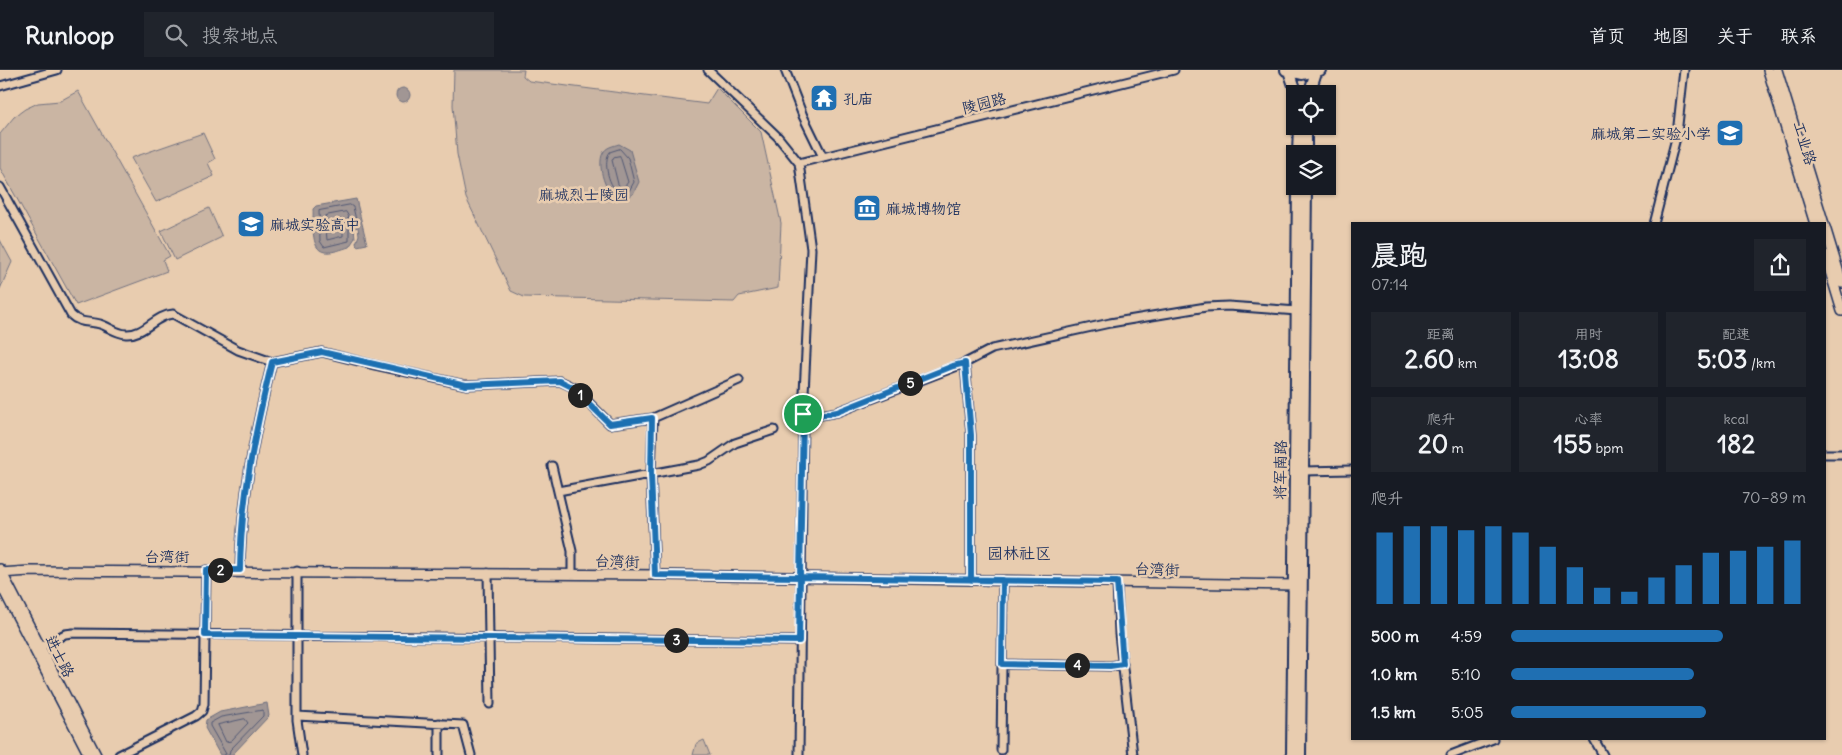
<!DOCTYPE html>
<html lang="zh">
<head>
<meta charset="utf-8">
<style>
  :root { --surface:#171b24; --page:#20242c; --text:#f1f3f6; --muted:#9ea1a6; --line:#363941; --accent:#1f6fb2 }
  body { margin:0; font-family:Delius,"LXGW WenKai TC",sans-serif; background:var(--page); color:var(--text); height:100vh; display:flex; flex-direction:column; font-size:19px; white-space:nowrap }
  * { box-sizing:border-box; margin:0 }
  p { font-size:16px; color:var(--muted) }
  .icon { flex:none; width:28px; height:28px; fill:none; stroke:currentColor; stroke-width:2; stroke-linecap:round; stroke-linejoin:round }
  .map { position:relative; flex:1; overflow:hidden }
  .drawer { position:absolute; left:1351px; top:152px; width:475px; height:518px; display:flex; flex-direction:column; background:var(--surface); border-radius:0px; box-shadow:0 1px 4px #0004 }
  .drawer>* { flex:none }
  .buttons { position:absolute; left:1286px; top:15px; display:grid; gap:10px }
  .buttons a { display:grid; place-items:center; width:50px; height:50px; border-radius:0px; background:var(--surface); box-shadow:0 1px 4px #0004; font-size:25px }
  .pin { position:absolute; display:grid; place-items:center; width:42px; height:42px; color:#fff; margin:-21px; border:2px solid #fff; border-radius:50%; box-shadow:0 1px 5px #0007 }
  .km { position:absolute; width:25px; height:25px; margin:-12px; border-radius:50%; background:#222; color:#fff; font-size:14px; line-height:25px; text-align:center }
  .round { display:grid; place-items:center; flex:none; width:52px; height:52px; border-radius:0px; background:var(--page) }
  .summary { display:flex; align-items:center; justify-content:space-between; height:85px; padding:0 20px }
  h1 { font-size:28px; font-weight:700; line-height:38px }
  .figures { display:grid; grid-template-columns:repeat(3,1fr); gap:8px; height:85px; padding:5px 20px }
  .figures div { display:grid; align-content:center; border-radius:0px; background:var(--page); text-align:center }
  .figures b { font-size:25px; font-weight:700 }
  .figures small { font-size:14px; font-weight:400 }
  .figures p { font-size:14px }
  .chart { height:140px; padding:10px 20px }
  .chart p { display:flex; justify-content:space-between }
  .chart svg { width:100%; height:90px; margin-top:5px; stroke:var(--accent); stroke-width:6 }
  ul { padding:0 20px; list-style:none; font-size:16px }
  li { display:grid; grid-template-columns:80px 60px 1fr; align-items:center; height:38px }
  li i { height:12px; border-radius:6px; background:var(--accent) }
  header { display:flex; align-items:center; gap:30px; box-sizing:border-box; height:70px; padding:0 25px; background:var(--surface); border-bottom:1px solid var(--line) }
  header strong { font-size:24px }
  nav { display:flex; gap:28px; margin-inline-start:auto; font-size:18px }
  .search { width:350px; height:45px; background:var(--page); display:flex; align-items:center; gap:12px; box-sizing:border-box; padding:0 18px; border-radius:0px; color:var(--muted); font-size:19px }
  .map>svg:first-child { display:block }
  .green { fill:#cab5a3; stroke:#727280 }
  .water { fill:#a19694; stroke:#6b6d7e }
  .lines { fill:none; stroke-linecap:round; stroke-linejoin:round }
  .shore { stroke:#515874; stroke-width:1 }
  .minor-casing { stroke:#1b2f5e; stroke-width:11 }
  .major-casing { stroke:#1b2f5e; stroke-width:12 }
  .highway-casing { stroke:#1b2f5e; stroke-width:14 }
  .minor { stroke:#e8ccaf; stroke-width:7 }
  .major { stroke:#e8ccaf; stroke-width:9 }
  .highway { stroke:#e8ccaf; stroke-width:10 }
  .route-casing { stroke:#fff; stroke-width:10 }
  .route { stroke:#1f6fb2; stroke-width:6 }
  .labels { text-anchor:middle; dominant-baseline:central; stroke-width:5; stroke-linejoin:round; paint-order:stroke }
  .poi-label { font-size:15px; fill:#1b2f5e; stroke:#e8ccaf; text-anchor:start }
  .street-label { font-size:15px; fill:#1b2f5e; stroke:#e8ccaf }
  .park-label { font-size:15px; fill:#2c3c65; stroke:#e8ccaf }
  .neighbourhood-label { font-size:16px; fill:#1b2f5e; stroke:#e8ccaf }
</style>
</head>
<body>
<header>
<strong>Runloop</strong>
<div class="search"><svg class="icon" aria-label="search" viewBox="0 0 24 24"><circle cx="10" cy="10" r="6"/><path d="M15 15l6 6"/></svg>搜索地点</div>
<nav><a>首页</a><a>地图</a><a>关于</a><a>联系</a></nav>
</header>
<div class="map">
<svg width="1842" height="685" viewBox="0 0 1842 685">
  <rect width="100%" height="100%" fill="#e8ccaf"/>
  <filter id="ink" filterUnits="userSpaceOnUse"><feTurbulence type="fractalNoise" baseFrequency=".02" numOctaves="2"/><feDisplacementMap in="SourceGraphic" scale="10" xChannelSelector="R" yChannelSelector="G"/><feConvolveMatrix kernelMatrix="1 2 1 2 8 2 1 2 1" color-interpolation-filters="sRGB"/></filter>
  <g filter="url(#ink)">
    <path class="green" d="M454,0H524L523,6L529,11L707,34L717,18L761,62L781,153L778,218L739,226L734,232L524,227L511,221L466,128L457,84L453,35Z
      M78,21L170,186L163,190L167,201L76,235L0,98V64L14,47L25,39L38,33L60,31Z
      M203,63L215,89L208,93L214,106L156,132L131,88Z
      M209,138L222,167L175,190L161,161Z
      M0,170L12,192L0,219Z
      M704,670L710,685H693L696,674Z"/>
    <path class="water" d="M396 25a7 7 0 1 1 14 0a7 7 0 1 1-14 0Z
      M619,74L630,80L639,112L633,124C606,141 596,94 603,83C606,77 613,76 619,74Z
      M356,129L367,174L357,176L356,173L359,165L358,157L354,158L355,168L349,177C342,179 333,183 325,182C309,180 314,150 313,139L316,136Z
      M267,633L269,646L232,685H220L205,658L206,650L220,642Z"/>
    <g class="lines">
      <path class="shore" d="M620,79L628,88L634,112L629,121L620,123C609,119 602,91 610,82Z
        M620,86L628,112L625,116L621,117L618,114L612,90L614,87Z
        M350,135L353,137L356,150L349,156V171L324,177L320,171L319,141Z
        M346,142L349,147L343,155V166L327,170L325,146Z
        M245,649L248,653L231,671L226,672L218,655Z
        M224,685L226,684L210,656V653L221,647L263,640V646L230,680L229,685"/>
      <defs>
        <path id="minor" d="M708,0L778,67L799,93L811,179L803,344L799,685
          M785,0L803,46L823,87
          M0,16L57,0
          M799,93L1174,0
          M0,117L71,245C80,254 89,251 100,254C109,257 116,263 126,264C145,265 155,245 173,244L238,280L272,292L322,282L374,295L466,315L560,311L573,317L610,354L653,348L739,310
          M1654,154L1677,64L1684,0
          M965,293L971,365V510
          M803,344L821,345L837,342L965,293L992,279L1110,253L1206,237L1228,236L1297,241
          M653,348L651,404L655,505
          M1825,384H1842
          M552,396L572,481V504
          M1303,401L1352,400
          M558,421L699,395L709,391L735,373L774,360
          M240,501C241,429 255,361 272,292
          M297,501V650L302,685
          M488,503L490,634
          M1117,512L1119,564L1133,685
          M40,577L65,564L73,563L799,571
          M1002,594L1110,596L1123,594
          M297,646L463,655L471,685
          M1594,669L1603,685
          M1001,680L1003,511
          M119,685L196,646L202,641L204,634L206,500
          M439,685V653
          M1451,685L1493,669"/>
        <path id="major" d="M1768,0L1815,154
          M1777,0L1824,154
          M1825,157L1842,213
          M1825,185L1842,241
          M0,499L96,685
          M0,503L30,501L662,505L1294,515
          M0,513L89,685"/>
        <path id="highway" d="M1286,0L1302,4L1320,0
          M1289,1L1297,24
          M1309,24L1316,2
          M1298,84L1299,56
          M1306,84V56
          M1292,685L1298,116
          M1300,685L1306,116"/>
      </defs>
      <use href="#minor" class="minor-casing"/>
      <use href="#major" class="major-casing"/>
      <use href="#highway" class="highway-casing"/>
      <use href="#minor" class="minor"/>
      <use href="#major" class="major"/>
      <use href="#highway" class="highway"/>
    </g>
  </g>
  <g class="lines" filter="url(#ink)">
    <defs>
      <path id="route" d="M803,344L800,507L655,505L651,404L652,348L610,354L572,317L560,311L466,315L322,282L272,292C255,361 241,429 240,500H206L205,565L799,571L800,507L1003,510L1002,594L1110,596L1123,594L1117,512L971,510V365L965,293L953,296L837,342L821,345L803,344"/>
    </defs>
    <use href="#route" class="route-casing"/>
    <use href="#route" class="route"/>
  </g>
  <defs>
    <symbol id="temple-square" viewBox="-11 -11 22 22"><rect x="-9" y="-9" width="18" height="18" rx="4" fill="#1f6fb2" stroke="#e8ccaf"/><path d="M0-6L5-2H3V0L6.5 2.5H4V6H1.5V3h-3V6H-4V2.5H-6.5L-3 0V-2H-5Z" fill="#fff"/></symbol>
    <symbol id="school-square" viewBox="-11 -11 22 22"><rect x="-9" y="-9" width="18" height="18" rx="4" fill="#1f6fb2" stroke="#e8ccaf"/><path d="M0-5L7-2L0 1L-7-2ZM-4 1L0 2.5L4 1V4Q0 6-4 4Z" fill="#fff"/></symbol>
    <symbol id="museum-square" viewBox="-11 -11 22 22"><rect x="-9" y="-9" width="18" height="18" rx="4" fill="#1f6fb2" stroke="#e8ccaf"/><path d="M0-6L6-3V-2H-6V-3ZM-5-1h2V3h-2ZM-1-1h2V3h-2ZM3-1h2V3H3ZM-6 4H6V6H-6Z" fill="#fff"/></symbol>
  </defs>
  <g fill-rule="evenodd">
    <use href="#temple-square" x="808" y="12" width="32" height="32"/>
    <use href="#school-square" x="1714" y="47" width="32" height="32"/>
    <use href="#museum-square" x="851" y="122" width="32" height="32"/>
    <use href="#school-square" x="235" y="138" width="32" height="32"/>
  </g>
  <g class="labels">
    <g class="poi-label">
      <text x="843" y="28">孔庙</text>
      <text x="1711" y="63" text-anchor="end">麻城第二实验小学</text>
      <text x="886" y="138">麻城博物馆</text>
      <text x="270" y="154">麻城实验高中</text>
    </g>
    <g class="street-label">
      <text transform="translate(984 33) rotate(-14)">陵园路</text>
      <text transform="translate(1805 73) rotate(73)">工业路</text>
      <text transform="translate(1280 400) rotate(-89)">将军南路</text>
      <text x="167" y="486">台湾街</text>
      <text transform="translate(617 491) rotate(1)">台湾街</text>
      <text transform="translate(1157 499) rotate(1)">台湾街</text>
      <text transform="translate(60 586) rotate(63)">进士路</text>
    </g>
    <g class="park-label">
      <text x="584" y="124">麻城烈士陵园</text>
    </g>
    <g class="neighbourhood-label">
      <text x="1019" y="483">园林社区</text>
    </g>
  </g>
</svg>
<div class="buttons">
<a><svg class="icon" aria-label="locate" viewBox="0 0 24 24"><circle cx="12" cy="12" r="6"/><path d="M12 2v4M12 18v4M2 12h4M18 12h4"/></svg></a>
<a><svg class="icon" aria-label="layers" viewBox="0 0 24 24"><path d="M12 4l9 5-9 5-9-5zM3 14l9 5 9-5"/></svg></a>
</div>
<div class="pin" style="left:803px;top:344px;background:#1e9e55"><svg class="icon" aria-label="arrive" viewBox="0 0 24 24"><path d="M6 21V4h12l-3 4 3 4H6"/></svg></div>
<b class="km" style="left:580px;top:325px">1</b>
<b class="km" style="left:220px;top:500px">2</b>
<b class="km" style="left:676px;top:570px">3</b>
<b class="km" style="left:1077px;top:595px">4</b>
<b class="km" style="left:910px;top:313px">5</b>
<section class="drawer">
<div class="summary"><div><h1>晨跑</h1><p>07:14</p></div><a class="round"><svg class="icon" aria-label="share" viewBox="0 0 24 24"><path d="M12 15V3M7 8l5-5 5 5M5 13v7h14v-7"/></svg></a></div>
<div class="figures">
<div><p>距离</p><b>2.60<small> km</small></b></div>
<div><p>用时</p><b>13:08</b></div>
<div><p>配速</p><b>5:03<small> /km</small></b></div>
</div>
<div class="figures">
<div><p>爬升</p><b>20<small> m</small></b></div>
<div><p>心率</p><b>155<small> bpm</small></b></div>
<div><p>kcal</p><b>182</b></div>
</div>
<div class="chart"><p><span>爬升</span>70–89 m</p>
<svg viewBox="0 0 160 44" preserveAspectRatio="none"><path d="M5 44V9M15 44V6M25 44V6M35 44V8M45 44V6M55 44V9M65 44V16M75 44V26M85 44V36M95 44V38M105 44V31M115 44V25M125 44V19M135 44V18M145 44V16M155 44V13"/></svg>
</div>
<ul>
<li><b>500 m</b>4:59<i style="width:72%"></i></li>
<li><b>1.0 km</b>5:10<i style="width:62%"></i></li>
<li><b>1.5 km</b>5:05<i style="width:66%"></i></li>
</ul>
</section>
</div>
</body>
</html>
